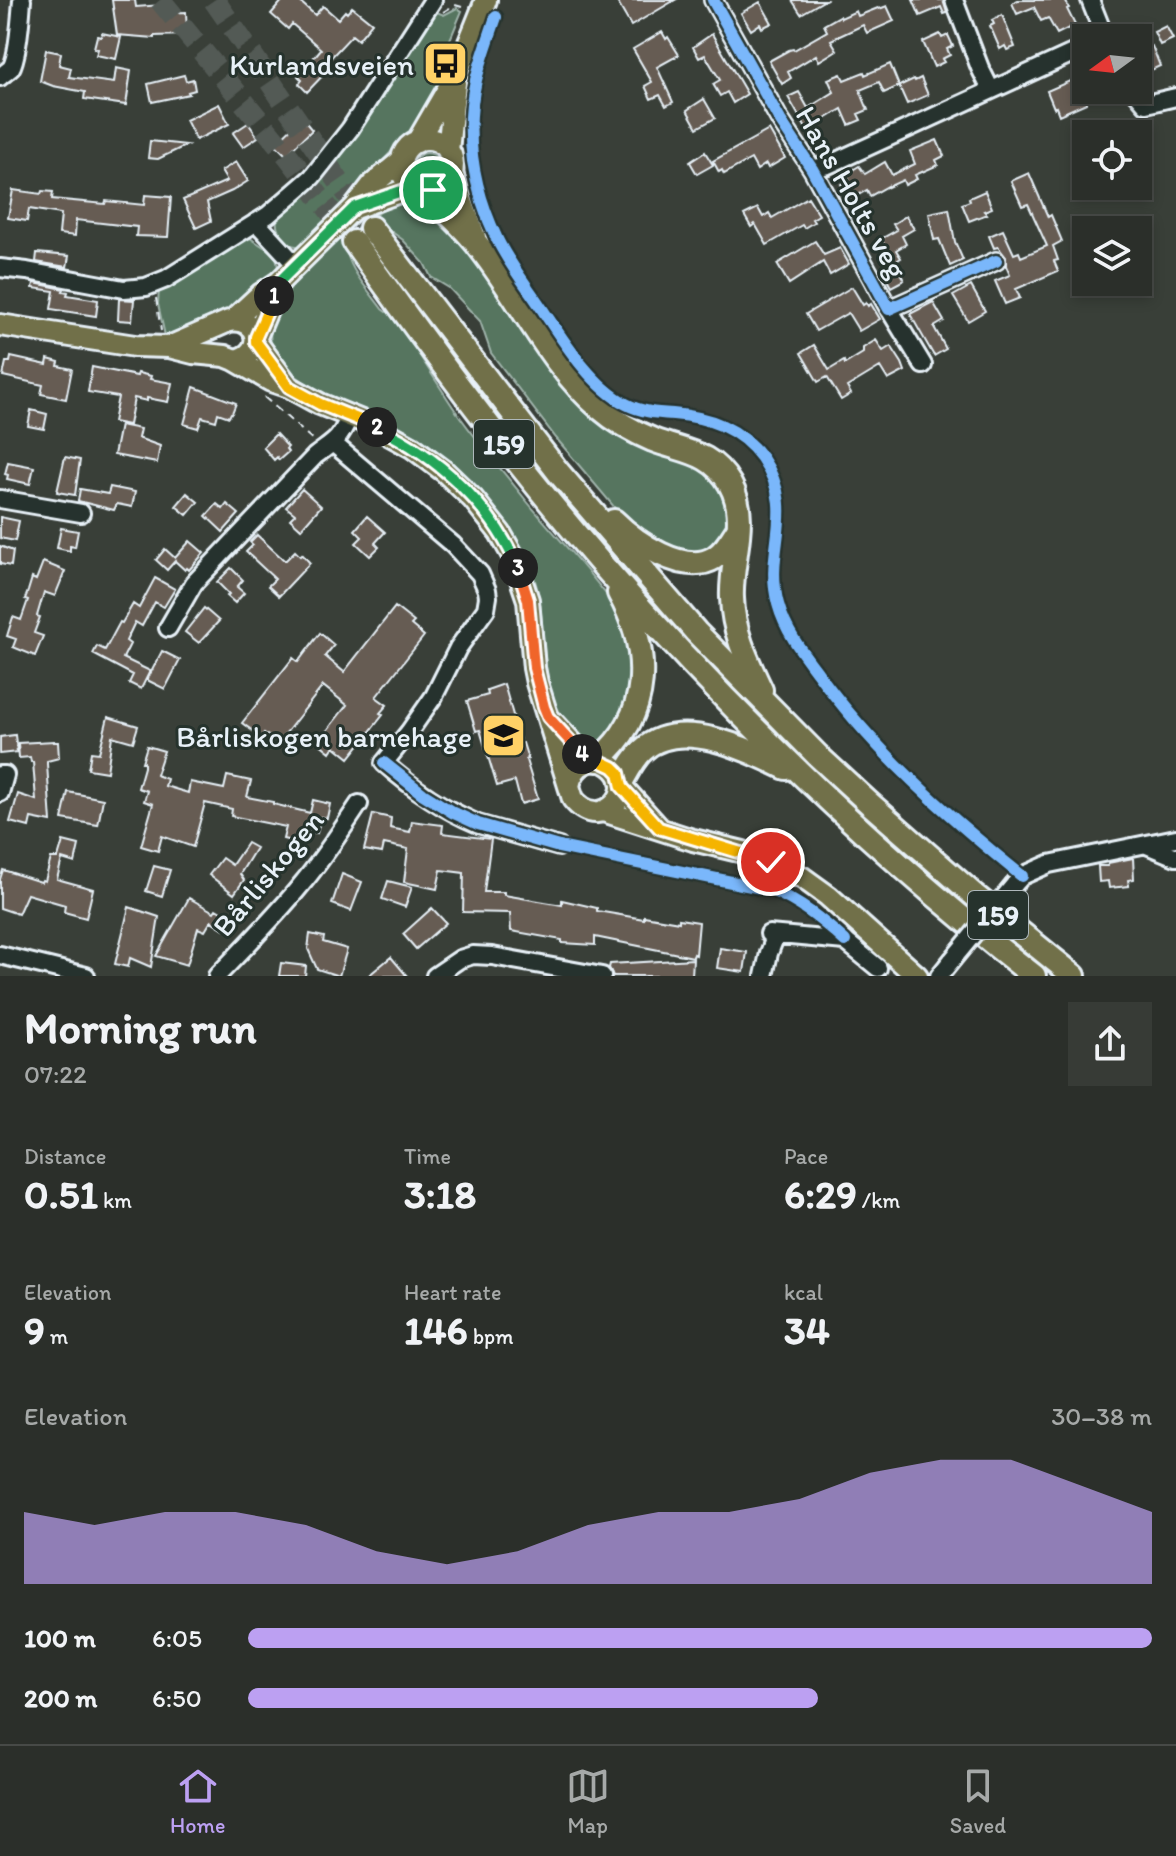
<!DOCTYPE html>
<html lang="en">
<head>
<meta charset="utf-8">
<style>
  :root { --surface:#2b2f2a; --page:#373b36; --text:#f1f3f6; --muted:#a6a9a8; --line:#474a47; --accent:#bca0f2 }
  body { margin:0; font-family:Itim,sans-serif; background:var(--page); color:var(--text); height:100vh; display:flex; flex-direction:column; font-size:30px; white-space:nowrap }
  * { box-sizing:border-box; margin:0 }
  p { font-size:26px; color:var(--muted) }
  .icon { flex:none; width:44px; height:44px; fill:none; stroke:currentColor; stroke-width:2; stroke-linecap:round; stroke-linejoin:round }
  .map { position:relative; height:976px; overflow:hidden }
  .sheet { display:flex; flex-direction:column; background:var(--surface); flex:1 }
  .sheet>* { flex:none }
  .needle { width:52px; rotate:255deg }
  .fabs { position:absolute; left:1072px; top:24px; display:grid; gap:16px }
  .fabs a { display:grid; place-items:center; width:80px; height:80px; border-radius:0px; background:var(--surface); box-shadow:0 4px 12px #0003,0 0 0 2px var(--line); font-size:40px }
  .pin { position:absolute; display:grid; place-items:center; width:68px; height:68px; color:#fff; margin:-34px; border:4px solid #fff; border-radius:50%; box-shadow:0 2px 8px #0007 }
  .km { position:absolute; width:40px; height:40px; margin:-20px; border-radius:50%; background:#222; color:#fff; font-size:22px; line-height:40px; text-align:center }
  .round { display:grid; place-items:center; flex:none; width:84px; height:84px; border-radius:0px; background:var(--page) }
  .summary { display:flex; align-items:center; justify-content:space-between; height:136px; padding:0 24px }
  h1 { font-size:44px; font-weight:800; line-height:60px }
  .metrics { display:grid; grid-template-columns:repeat(3,1fr); gap:12px; height:136px; padding:8px 24px }
  .metrics div { display:grid; align-content:center }
  .metrics b { font-size:40px; font-weight:800 }
  .metrics small { font-size:22px; font-weight:400 }
  .metrics p { font-size:22px }
  .chart { height:224px; padding:16px 24px }
  .chart p { display:flex; justify-content:space-between }
  .chart svg { width:100%; height:144px; margin-top:8px; fill:var(--accent); opacity:.7 }
  ul { padding:0 24px; list-style:none; font-size:26px }
  li { display:grid; grid-template-columns:128px 96px 1fr; align-items:center; height:60px }
  li i { height:20px; border-radius:10px; background:var(--accent) }
  .tabs { display:flex; justify-content:space-around; align-items:center; height:112px; border-top:2px solid var(--line); background:var(--surface); font-size:22px; color:var(--muted) }
  .tabs a { display:grid; justify-items:center; gap:4px }
  .tabs .active { color:var(--accent) }
  .map>svg:first-child { display:block }
  .green { fill:#56755e; stroke:#9fb3ab; stroke-width:2 }
  .building { fill:#665c52; stroke:#e8f1f8; stroke-width:2 }
  .lines { fill:none; stroke-linecap:round; stroke-linejoin:round }
  .highway-tunnel { stroke:#535a55; stroke-width:22; stroke-dasharray:22 11; stroke-linecap:butt }
  .minor-casing { stroke:#e8f1f8; stroke-width:22 }
  .major-casing { stroke:#e8f1f8; stroke-width:26 }
  .highway-casing { stroke:#e8f1f8; stroke-width:28 }
  .path { stroke:#e8f1f8; stroke-width:2; stroke-dasharray:8 6; stroke-linecap:butt }
  .minor { stroke:#26332d; stroke-width:16 }
  .major { stroke:#71704a; stroke-width:20 }
  .highway { stroke:#71704a; stroke-width:22 }
  .minor-bridge-casing { stroke:#e8f1f8; stroke-width:22; stroke-linecap:butt }
  .minor-bridge { stroke:#26332d; stroke-width:16 }
  .cycleway-casing { stroke:#26332d; stroke-width:17 }
  .cycleway { stroke:#7ab7fb; stroke-width:12 }
  .split-1-casing { stroke:#fff; stroke-width:16 }
  .split-2-casing { stroke:#fff; stroke-width:16 }
  .split-3-casing { stroke:#fff; stroke-width:16 }
  .split-4-casing { stroke:#fff; stroke-width:16 }
  .split-5-casing { stroke:#fff; stroke-width:16 }
  .split-1 { stroke:#22a559; stroke-width:10 }
  .split-2 { stroke:#f5b400; stroke-width:10 }
  .split-3 { stroke:#22a559; stroke-width:10 }
  .split-4 { stroke:#f0652b; stroke-width:10 }
  .split-5 { stroke:#f5b400; stroke-width:10 }
  .labels { text-anchor:middle; dominant-baseline:central; stroke-width:6; stroke-linejoin:round; paint-order:stroke }
  .shield { fill:#26332d; stroke:#aeb8bb; stroke-width:2 }
  .shield-label { font-size:28px; font-weight:bold; fill:#e8f1f8 }
  .poi-label { font-size:30px; fill:#e8f1f8; stroke:#26332d; text-anchor:end }
  .street-label { font-size:30px; fill:#e8f1f8; stroke:#26332d }
</style>
</head>
<body>
<div class="map">
<svg width="1176" height="976" viewBox="0 0 1176 976">
  <rect width="100%" height="100%" fill="#393f38"/>
  <filter id="ink" filterUnits="userSpaceOnUse"><feTurbulence type="fractalNoise" baseFrequency=".0125" numOctaves="2"/><feDisplacementMap in="SourceGraphic" scale="16" xChannelSelector="R" yChannelSelector="G"/><feConvolveMatrix kernelMatrix="1 2 1 2 8 2 1 2 1" color-interpolation-filters="sRGB"/></filter>
  <g filter="url(#ink)">
    <path class="green" d="M457,8L462,11L444,54L440,53L437,60L441,62L439,68L443,71L436,95L408,134L357,188L332,217L301,246C284,248 273,229 278,214L434,11L444,15Z
      M414 166a13 13 0 1 1 26 0a13 13 0 1 1-26 0Z
      M408,200L423,206L438,219L475,260L506,301L558,381L576,402L607,428L648,451L697,464L712,476L725,494L730,513L728,531L716,547L701,554L678,552L649,537L626,521L556,438L491,353L480,321L449,288L431,277L424,263L403,240L377,221C316,235 362,281 382,309L386,312L390,309C411,342 432,375 453,407C475,439 501,469 525,499C551,531 580,560 605,593C612,603 621,614 626,625C630,634 636,673 636,683C635,689 615,729 611,735C607,740 600,743 594,743C587,743 583,739 577,734C530,692 553,622 531,569C516,535 487,495 459,470C437,449 411,432 384,419C348,400 313,396 283,364C277,357 273,351 271,342C261,292 365,211 408,200Z
      M246,238H250L276,255L278,268L275,273C262,284 249,297 235,306C214,320 189,330 165,336L158,304L159,289Z"/>
    <path class="building" d="M112,0H135L136,7L162,5V13L186,12L187,35L154,36V38L117,35Z
      M283,0H298L315,15L323,6L338,19L345,11L347,13L352,7L372,23L358,40L352,35L323,66L328,70L307,92L299,84L302,80L298,76L321,49L292,24L288,29L271,14Z
      M616,0H675L631,26Z
      M792,0H825L801,14Z
      M913,0H943L947,13L944,14L941,7L920,16Z
      M1018,0H1065L1069,8L1067,9L1075,25L1057,34L1048,18L1041,21L1034,7L1017,14L1012,3Z
      M760,2L772,23L762,28L760,24L751,30L741,13Z
      M887,6L894,21L867,33L863,25L831,40L837,50L819,61L816,55L788,72L791,78L782,84L769,61L789,50L793,49L794,50L827,31L824,25L840,16L841,18L856,11L858,16L878,8L879,9Z
      M1002,15L1015,47L1007,50L1005,46L1000,49L990,26L994,24L992,20Z
      M1166,26L1173,39L1160,45L1154,32Z
      M662,32L666,39L668,37L679,55L657,67L673,102L666,106L660,95L651,99L645,86L652,82L633,49Z
      M102,33L121,37L116,59L96,55L98,49L94,48L97,36L101,37Z
      M712,34L747,94L733,103L727,92L720,96L713,84L720,80L705,55L699,58L693,47Z
      M940,34L942,38L948,35L953,46L947,49L950,55L942,59L944,62L934,67L923,42Z
      M1152,46L1160,66L1147,72L1138,52Z
      M46,50L61,53L59,65L71,68L69,77L114,83L116,68L131,71L126,105L84,99L85,92L53,86L40,81Z
      M890,64L899,86L884,93L879,82L860,90L868,110L858,114L861,120L849,125L842,109L807,130L788,97L799,92L808,108L834,92L828,79L841,74L844,80L864,72L865,75Z
      M1086,74V103L1059,115L1056,107L1054,108L1047,91Z
      M184,75L186,81L193,79L195,90L188,92L189,94L152,102L148,84Z
      M921,78L928,95L907,104L899,86L914,79L915,81Z
      M704,99L715,118L697,128L687,110Z
      M219,104L229,124L196,140L186,120Z
      M302,118L312,130L286,155L275,144Z
      M248,123L258,137L243,147L233,133Z
      M769,130L785,158L768,168L766,164L757,170L751,159L724,174L722,170L719,172L713,161Z
      M937,140L944,156L936,160L938,165L915,175L917,179L905,185L903,180L888,187V186L870,196L867,190L853,198L852,196L849,198L841,184L849,179L846,174L859,166L865,174L885,162L892,175L915,164L910,151Z
      M150,141L187,145L158,159L148,158Z
      M705,152L713,165L697,174L690,162Z
      M236,162L248,181L232,191L207,202L211,221L196,228L183,200L227,181L221,171Z
      M1029,173L1048,217L1051,215L1062,241L1053,246L1058,260L1054,261L1058,271L1016,289L1020,298L1005,304L995,281L1010,275L1006,266V257L998,247L994,248L989,236L1003,230L1014,254L1019,252L1021,257L1047,246L1028,204L1022,206L1011,181Z
      M13,190L41,194L42,191L53,192L52,199L105,204L106,201L144,205L145,195L171,197L168,237L136,236L137,227L76,220L75,236L59,234L61,214L29,209L27,221L8,218Z
      M985,191L992,208L984,211L987,214L969,221L962,204L970,201L969,198Z
      M808,197L819,215L812,219L814,222L804,228L802,225L767,245L755,224L751,227L744,215L758,208L763,217L769,213L772,218Z
      M949,209L955,242L963,260L950,266L939,239L934,240L929,213Z
      M906,216L914,229L902,236L906,244L896,250L901,258L891,264L884,252L887,250L881,239L897,230L893,224Z
      M815,241L824,255L840,248L849,264L830,275L823,262L789,284L777,264Z
      M37,253L69,256L67,267L36,262Z
      M896,266L904,280L891,287L884,274Z
      M34,283L64,289L63,291L68,292L67,295L98,300L96,316L51,309L54,291L33,288Z
      M971,286L985,311L968,321L953,296Z
      M852,287L863,305L866,303L868,306L871,304L880,319L859,331L848,313L816,331L806,314Z
      M119,299L134,300L132,321L118,320Z
      M933,302L944,321L934,327L946,349L934,356L910,314Z
      M876,340L883,351L891,346L902,363L905,371L888,380L880,367L847,387L851,394L841,400L827,377L818,382L801,353L814,345L829,370L844,361L845,364L863,353V348Z
      M11,357L47,365L48,359L59,362L58,366L72,369L66,399L41,394L43,385L3,376L6,362H10Z
      M92,367L137,376L138,373L151,376L150,379L172,383L168,402L147,398V401L134,398L129,425L113,422L118,397L88,392Z
      M194,387L236,403L232,413H231L229,417L218,413L216,421L202,417L198,428L184,424Z
      M31,410L47,414L44,429L28,426Z
      M120,425L140,429L138,438L160,446L157,463L114,455Z
      M276,434L288,447L286,449L288,452L279,460L277,457L274,460L263,447Z
      M65,457L80,460L75,495L57,492Z
      M8,462L34,467L30,484L7,479L8,475L5,474Z
      M110,487L135,492L132,507L117,504L114,510L78,501L80,489L108,494Z
      M302,489L321,506L301,529L290,519L295,514L286,507Z
      M187,493L198,502L187,515L176,506Z
      M217,504L223,509L227,504L239,514L223,532L206,516Z
      M367,516L385,532L375,543L379,547L370,556L356,543L362,537L355,530Z
      M0,517L19,521L15,541L0,538Z
      M61,528L78,531L75,547L70,546V551L57,548Z
      M257,535L284,560H286L295,551L300,556L302,554L310,563L279,596L268,586L275,579L246,552L253,545L250,542Z
      M190,541L204,553L189,570L187,568L185,570L175,561L167,570L156,560L165,549L175,558Z
      M0,546L13,551L11,566L0,564Z
      M43,562L65,571L55,596L44,592L37,616L40,617L34,633L43,636L35,656L13,647L16,639L7,636L13,617L21,620L28,600L25,599L28,591L32,578L36,580Z
      M231,568L243,580L237,587L244,593L235,603L227,596L229,594L217,582Z
      M155,578L175,589L164,607L155,602L142,626L135,622L126,641L130,644L123,658L150,671L141,689L129,683L133,675L93,654L97,646L105,650L120,622L122,623L133,604L139,608Z
      M395,607L414,622L411,625L424,636L376,697L387,705L380,713L383,715L349,758L334,746L330,752L318,742L347,705L323,686L278,743L264,733L261,737L242,723L293,658L298,662L320,633L334,645L325,656L344,672Z
      M204,608L219,621L199,643L185,632Z
      M162,651L180,660L165,689L147,680Z
      M504,684L521,743H523L528,759L526,760L538,799L521,804L515,781L497,786L480,730L476,731L467,701L488,695L487,690Z
      M108,717L138,726L133,742L112,736L107,772L88,769L91,752L99,753Z
      M15,735L17,752L0,754V737Z
      M54,741V742H58L59,758L47,761V764L51,822L31,818L29,827L10,822L18,794L36,800L33,762H31L30,757L19,758L18,743Z
      M147,746L164,751L156,775L167,779L165,786L188,793L190,782L224,789L227,776L251,781L247,797L273,802V804L310,813L313,800L330,804L327,818L321,817L317,833L303,830L300,843L283,839L286,827L231,816L232,809L205,803L193,847L162,836L158,851L141,846L153,804L144,801L147,791L138,788L144,767V762H142Z
      M68,792L103,799L98,825L62,819Z
      M373,814L391,818L390,828L410,832L412,821L443,825L442,833L491,839L484,892H504V895L562,905V900L597,908V911L644,919V916L679,922V919L699,922L696,955L694,954L693,957L595,937V945L562,943V940L511,931L510,913L463,912L464,873L441,870L437,889L404,882L408,849L384,844L382,853L364,850Z
      M63,841L79,845L75,863L62,859L57,879L93,889L86,918L64,912L65,905L27,894L18,914L0,908V879L3,870L41,882L42,880L45,881L51,858H58Z
      M247,843L256,848L240,874L244,880L234,894L209,875L222,858L232,865Z
      M1133,858L1134,879L1128,880L1129,886L1109,888L1108,881L1099,882L1098,866H1108V863Z
      M154,866L170,870L162,896L146,891Z
      M342,874L362,882L351,911L332,904Z
      M388,881L412,887L405,907L382,899Z
      M189,898L214,912L216,909L231,918L224,929L211,921L205,931L198,928L187,965L156,956Z
      M129,907L159,917L151,967L130,958L128,967L115,964Z
      M432,908L446,923L416,949L403,934Z
      M310,934L324,937L323,942L347,949L339,976L317,969L308,949Z
      M720,948L747,952L744,972L717,968Z
      M391,957L407,976H368Z
      M693,959L692,976H613L609,968L610,964Z
      M281,963L306,966L305,976H279Z"/>
    <g class="lines">
      <path class="highway-tunnel" d="M160,0L289,157L349,236
        M214,0L371,228"/>
      <defs>
        <path id="minor" d="M713,0L780,120L812,169L889,309L996,261
          M954,0L980,68L991,90
          M1090,0L1105,38
          M0,77C1,76 9,70 11,68C18,57 21,14 22,0
          M1134,90L1146,104L1176,97
          M812,169L828,165L1086,47
          M256,222L296,265
          M0,268L27,271L124,289L146,287L166,279L268,215L312,177L350,129L433,0
          M889,309L923,365
          M334,444L453,545L480,574L487,590L488,597L486,609L458,648L434,696L409,732L384,763C412,788 443,809 478,824L559,847
          M0,499L81,513
          M168,628L194,583L315,456C336,440 338,442 350,416
          M0,775H5L0,793
          M1147,845L1176,857
          M1014,885L1022,876L1049,864L1176,838
          M769,934L845,941L878,968
          M0,955L86,976
          M217,976C246,946 275,917 301,885C323,859 341,831 359,804
          M435,976L460,959L473,955L492,956L602,976
          M764,976L769,953L776,935
          M939,976L952,960"/>
        <path id="major" d="M401 165a26 26 0 1 1 52 0a26 26 0 1 1-52 0Z
          M417,142L456,75L486,0
          M448,151L455,83
          M357,207L413,187
          M233,320L261,294L279,282L355,207L372,185L402,160
          M0,325L135,346L169,347L193,353L225,356L235,360L271,381L289,387L320,404L374,426L412,447L444,471L473,499L500,533L513,556L528,600L534,668L537,683L573,799C601,835 643,788 610,765C603,760 595,759 587,762C576,766 571,775 569,786
          M256,337L279,282
          M256,342L289,387
          M169,347L229,321C260,316 266,354 235,360
          M554,723L589,761
          M622,787L659,828
          M603,811L693,840L743,852L771,862L803,878L828,896L917,976"/>
        <path id="highway" d="M451,174L474,237
          M425,191C441,207 462,225 476,243C520,297 547,363 601,409C616,422 634,432 653,440C684,452 711,451 730,484C750,519 730,560 732,598C733,632 747,660 761,690
          M371,228L559,473L696,632L818,756L869,803L974,895L1074,976
          M354,242C433,354 515,464 605,568C735,717 878,854 1034,976
          M614,521C635,542 684,576 714,558C725,551 731,540 738,529
          M598,760C652,715 651,651 619,593
          M622,781C628,770 634,758 643,750C680,716 749,750 786,768"/>
      </defs>
      <use href="#minor" class="minor-casing"/>
      <use href="#major" class="major-casing"/>
      <use href="#highway" class="highway-casing"/>
      <path class="path" d="M443,12L455,5L462,7
        M156,298L161,331
        M264,397L313,440"/>
      <use href="#minor" class="minor"/>
      <use href="#major" class="major"/>
      <use href="#highway" class="highway"/>
      <defs>
        <path id="minor-bridge" d="M952,960L1014,885"/>
      </defs>
      <use href="#minor-bridge" class="minor-bridge-casing"/>
      <use href="#minor-bridge" class="minor-bridge"/>
      <defs>
        <path id="cycleway" d="M713,0L780,120L812,169L889,309L996,261
          M496,17C489,38 481,59 476,80C464,134 473,189 497,239C510,266 530,290 546,315C566,345 593,387 626,404C641,412 657,413 673,414C709,417 740,428 762,458C799,512 763,549 778,604C785,630 801,651 817,672C873,750 948,816 1022,876
          M384,763L423,794L452,812L478,824L559,847L771,890C800,902 822,920 845,941"/>
      </defs>
      <use href="#cycleway" class="cycleway-casing"/>
      <use href="#cycleway" class="cycleway"/>
    </g>
  </g>
  <g class="lines" filter="url(#ink)">
    <defs>
      <path id="split-1" d="M274,296L279,282L287,274L355,207L413,187L425,191L433,190"/>
      <path id="split-2" d="M274,296L256,337V342L289,387L320,404L377,427"/>
      <path id="split-3" d="M377,427C437,456 492,505 518,568"/>
      <path id="split-4" d="M518,568L528,600L534,668L544,707L548,717L582,754"/>
      <path id="split-5" d="M582,754L589,761L598,760L613,767L619,773L622,787L659,828L771,862"/>
    </defs>
    <use href="#split-1" class="split-1-casing"/>
    <use href="#split-2" class="split-2-casing"/>
    <use href="#split-3" class="split-3-casing"/>
    <use href="#split-4" class="split-4-casing"/>
    <use href="#split-5" class="split-5-casing"/>
    <use href="#split-1" class="split-1"/>
    <use href="#split-2" class="split-2"/>
    <use href="#split-3" class="split-3"/>
    <use href="#split-4" class="split-4"/>
    <use href="#split-5" class="split-5"/>
  </g>
  <defs>
    <symbol id="bus-square" viewBox="-11 -11 22 22"><rect x="-9" y="-9" width="18" height="18" rx="4" fill="#ffd166" stroke="#26332d"/><path d="M-5-6H5V4H4V6H2V4H-2V6H-4V4H-5ZM-3.5-4V0h7V-4ZM-3.5 1.2v1.5H-2V1.2ZM2 1.2v1.5H3.5V1.2Z" fill="#111"/></symbol>
    <symbol id="school-square" viewBox="-11 -11 22 22"><rect x="-9" y="-9" width="18" height="18" rx="4" fill="#ffd166" stroke="#26332d"/><path d="M0-5L7-2L0 1L-7-2ZM-4 1L0 2.5L4 1V4Q0 6-4 4Z" fill="#111"/></symbol>
  </defs>
  <g fill-rule="evenodd">
    <use href="#bus-square" x="420" y="38" width="51" height="51"/>
    <use href="#school-square" x="478" y="710" width="51" height="51"/>
  </g>
  <g class="labels">
    <g class="shield">
      <rect x="474" y="420" width="60" height="48" rx="6"/>
      <rect x="968" y="891" width="60" height="48" rx="6"/>
    </g>
    <g class="shield-label">
      <text x="504" y="444">159</text>
      <text x="998" y="915">159</text>
    </g>
    <g class="poi-label">
      <text x="414" y="64">Kurlandsveien</text>
      <text x="472" y="736">Bårliskogen barnehage</text>
    </g>
    <g class="street-label">
      <text transform="translate(852 192) rotate(60)">Hans Holts veg</text>
      <text transform="translate(268 873) rotate(-50)">Bårliskogen</text>
    </g>
  </g>
</svg>
<div class="fabs">
<a><svg class="needle" viewBox="-14 -14 28 28"><path d="M0-13l5 13h-10z" fill="#e53935"/><path d="M0 13l5-13h-10z" fill="#a6a9a8"/></svg></a>
<a><svg class="icon" aria-label="locate" viewBox="0 0 24 24"><circle cx="12" cy="12" r="6"/><path d="M12 2v4M12 18v4M2 12h4M18 12h4"/></svg></a>
<a><svg class="icon" aria-label="layers" viewBox="0 0 24 24"><path d="M12 4l9 5-9 5-9-5zM3 14l9 5 9-5"/></svg></a>
</div>
<div class="pin" style="left:433px;top:190px;background:#1e9e55"><svg class="icon" aria-label="arrive" viewBox="0 0 24 24"><path d="M6 21V4h12l-3 4 3 4H6"/></svg></div>
<div class="pin" style="left:771px;top:862px;background:#d93025"><svg class="icon" aria-label="check" viewBox="0 0 24 24"><path d="M5 12l5 5 9-10"/></svg></div>
<b class="km" style="left:274px;top:296px">1</b>
<b class="km" style="left:377px;top:427px">2</b>
<b class="km" style="left:518px;top:568px">3</b>
<b class="km" style="left:582px;top:754px">4</b>
</div>
<section class="sheet">
<div class="summary"><div><h1>Morning run</h1><p>07:22</p></div><a class="round"><svg class="icon" aria-label="share" viewBox="0 0 24 24"><path d="M12 15V3M7 8l5-5 5 5M5 13v7h14v-7"/></svg></a></div>
<div class="metrics">
<div><p>Distance</p><b>0.51<small> km</small></b></div>
<div><p>Time</p><b>3:18</b></div>
<div><p>Pace</p><b>6:29<small> /km</small></b></div>
</div>
<div class="metrics">
<div><p>Elevation</p><b>9<small> m</small></b></div>
<div><p>Heart rate</p><b>146<small> bpm</small></b></div>
<div><p>kcal</p><b>34</b></div>
</div>
<div class="chart"><p><span>Elevation</span>30–38 m</p>
<svg viewBox="0 0 160 44" preserveAspectRatio="none"><path d="M0 44V22L10 26L20 22L30 22L40 26L50 34L60 38L70 34L80 26L90 22L100 22L110 18L120 10L130 6L140 6L150 14L160 22V44z"/></svg>
</div>
<ul>
<li><b>100 m</b>6:05<i style="width:100%"></i></li>
<li><b>200 m</b>6:50<i style="width:63%"></i></li>
</ul>
</section>
<nav class="tabs">
<a class="active"><svg class="icon" aria-label="home" viewBox="0 0 24 24"><path d="M3 11l9-7 9 7M6 9v11h12V9"/></svg>Home</a>
<a><svg class="icon" aria-label="map" viewBox="0 0 24 24"><path d="M3 6l6-2 6 2 6-2v14l-6 2-6-2-6 2zM9 4v14M15 6v14"/></svg>Map</a>
<a><svg class="icon" aria-label="saved" viewBox="0 0 24 24"><path d="M7 4h10v16l-5-4-5 4z"/></svg>Saved</a>
</nav>
</body>
</html>
